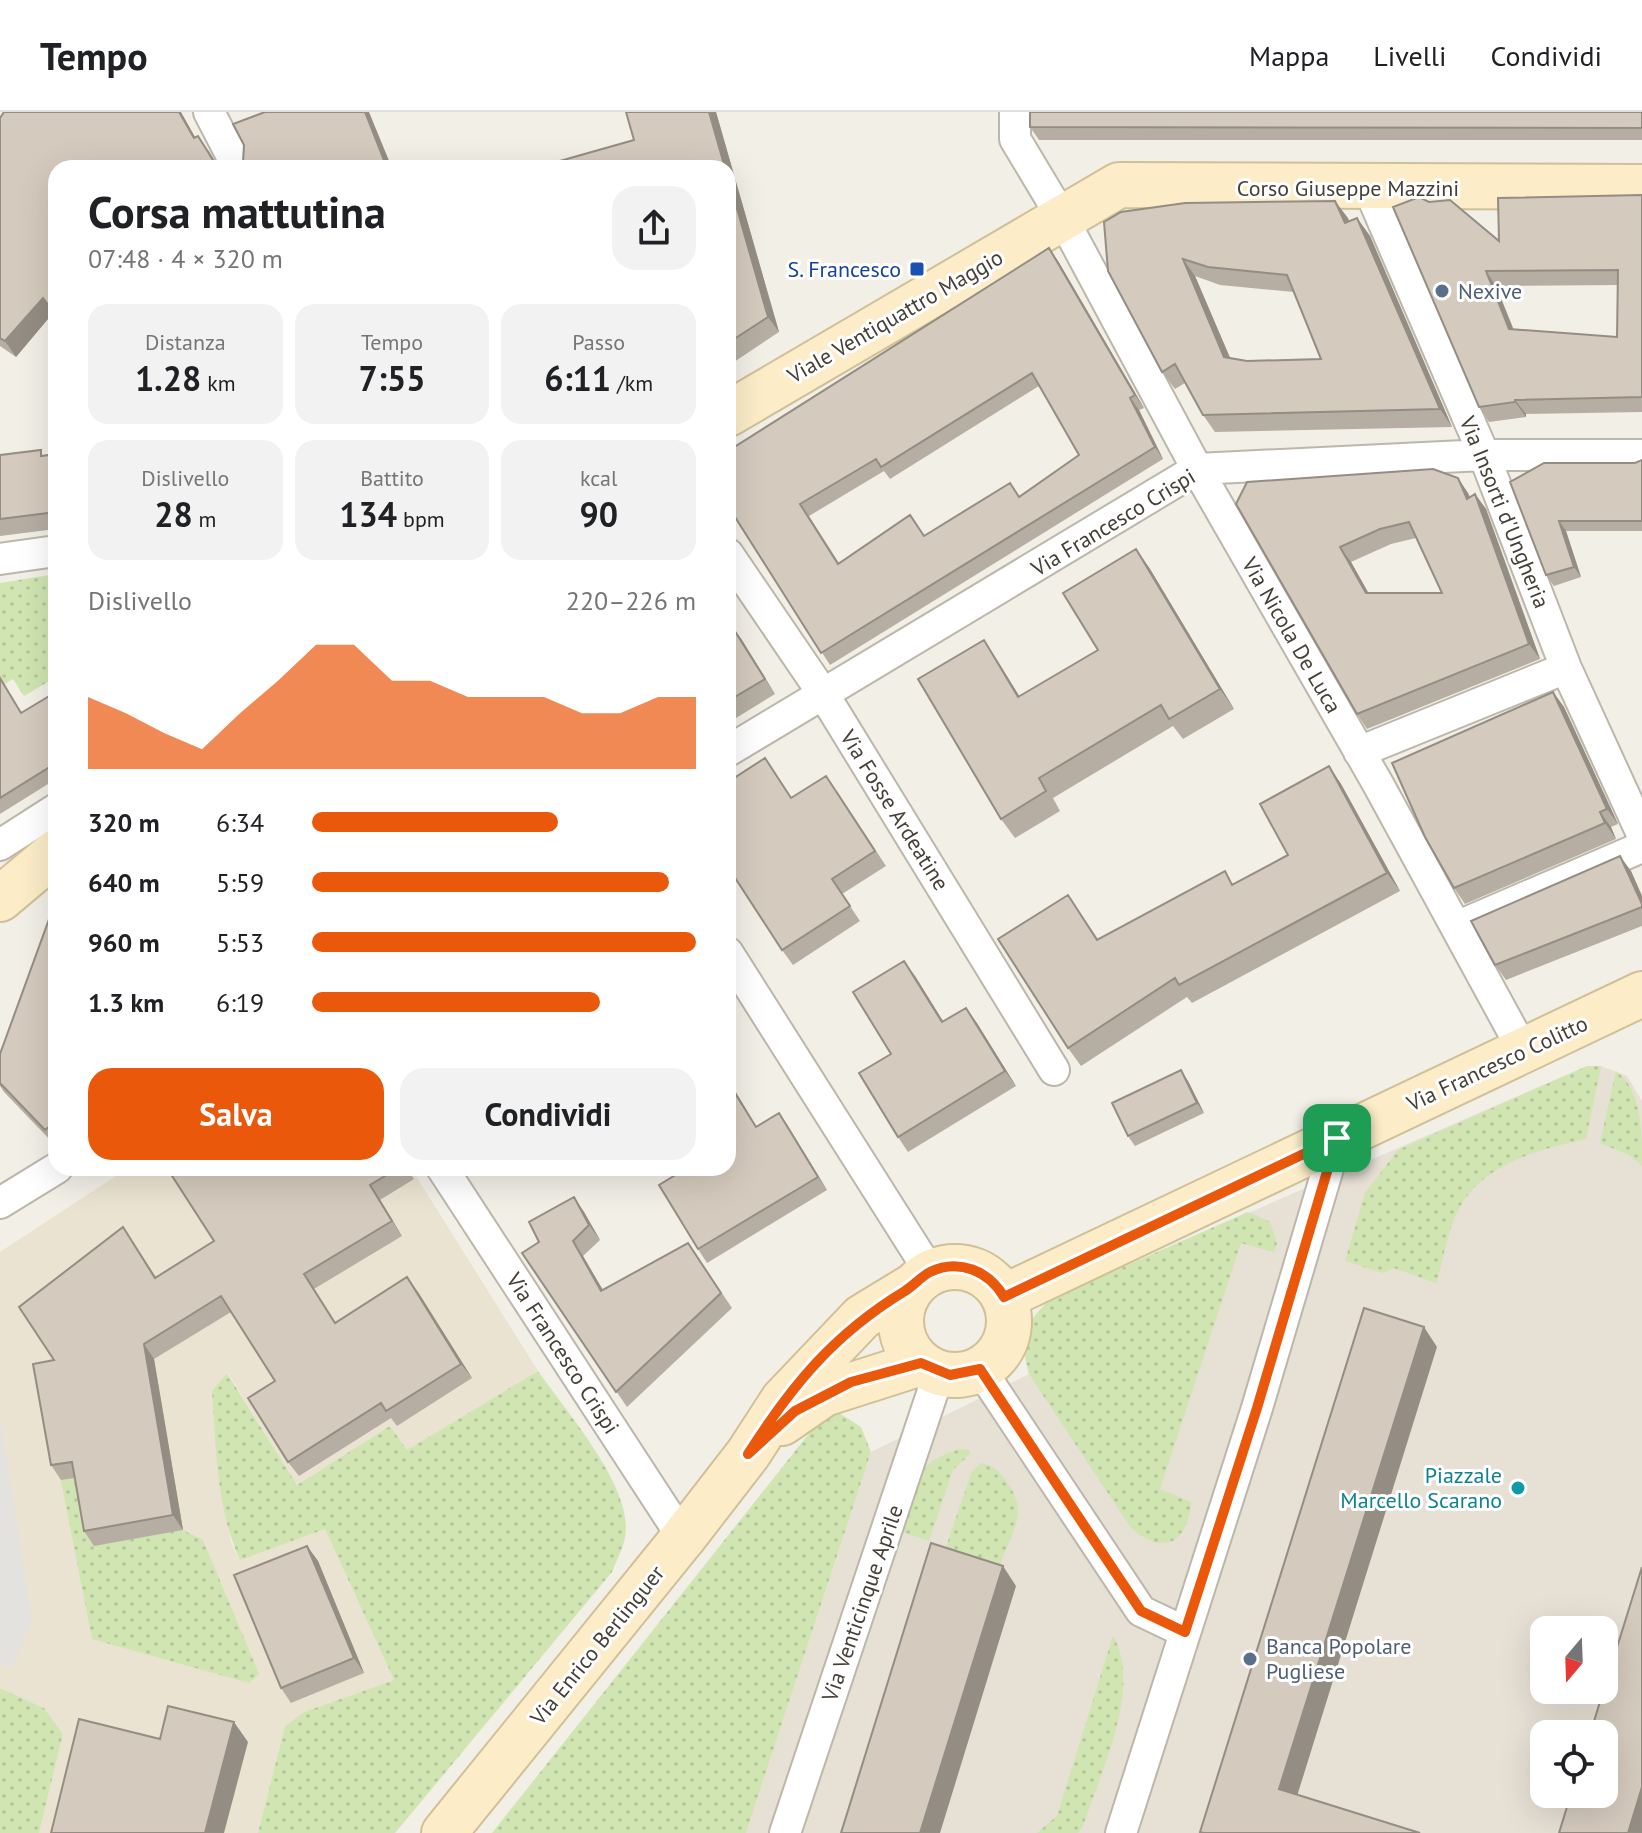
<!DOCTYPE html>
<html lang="it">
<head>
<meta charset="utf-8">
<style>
  :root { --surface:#fff; --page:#f2f2f2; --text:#202124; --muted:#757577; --line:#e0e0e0; --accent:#ea580c }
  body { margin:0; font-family:"PT Sans",sans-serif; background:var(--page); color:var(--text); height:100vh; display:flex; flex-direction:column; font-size:30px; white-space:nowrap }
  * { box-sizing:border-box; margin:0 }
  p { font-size:26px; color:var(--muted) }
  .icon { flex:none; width:44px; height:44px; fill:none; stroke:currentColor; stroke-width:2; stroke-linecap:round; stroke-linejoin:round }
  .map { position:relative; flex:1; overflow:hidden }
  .panel { position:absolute; left:48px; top:48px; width:688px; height:1016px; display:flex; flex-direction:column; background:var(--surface); border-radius:24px; box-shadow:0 8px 32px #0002 }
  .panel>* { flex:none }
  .needle { width:52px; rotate:199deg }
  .controls { position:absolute; left:1530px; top:1504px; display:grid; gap:16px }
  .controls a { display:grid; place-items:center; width:88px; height:88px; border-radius:16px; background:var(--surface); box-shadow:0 8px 32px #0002; font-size:40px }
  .pin { position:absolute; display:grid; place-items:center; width:68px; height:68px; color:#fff; margin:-34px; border-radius:16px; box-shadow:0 4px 12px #0006 }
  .round { display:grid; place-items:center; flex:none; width:84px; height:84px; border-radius:24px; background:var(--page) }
  .summary { display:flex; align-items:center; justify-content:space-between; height:136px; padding:0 40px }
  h1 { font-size:44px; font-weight:800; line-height:60px }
  .stats { display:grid; grid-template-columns:repeat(3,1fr); gap:12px; height:136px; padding:8px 40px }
  .stats div { display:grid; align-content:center; border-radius:20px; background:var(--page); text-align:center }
  .stats b { font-size:34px; font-weight:800 }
  .stats small { font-size:22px; font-weight:400 }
  .stats p { font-size:22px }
  .chart { height:224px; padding:16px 40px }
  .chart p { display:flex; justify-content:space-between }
  .chart svg { width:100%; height:144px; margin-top:8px; fill:var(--accent); opacity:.7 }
  .action { display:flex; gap:16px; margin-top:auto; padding:16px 40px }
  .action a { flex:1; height:92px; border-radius:24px; background:var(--accent); color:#fff; font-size:32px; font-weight:800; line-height:92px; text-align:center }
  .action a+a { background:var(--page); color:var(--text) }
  ul { padding:0 40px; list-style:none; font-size:26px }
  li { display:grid; grid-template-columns:128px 96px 1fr; align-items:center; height:60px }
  li i { height:20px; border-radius:10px; background:var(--accent) }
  header { display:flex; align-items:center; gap:48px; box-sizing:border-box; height:112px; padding:0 40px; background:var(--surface); border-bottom:2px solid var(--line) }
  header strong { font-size:38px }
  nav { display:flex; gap:44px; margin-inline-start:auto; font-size:28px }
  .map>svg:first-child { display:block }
  .residential { fill:#e6e0d5; fill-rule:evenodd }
  .education { fill:#ebe3d1 }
  .grass { fill:url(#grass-dots) }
  .parking { fill:#e4e2df }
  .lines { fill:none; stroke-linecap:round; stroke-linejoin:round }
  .street-casing { stroke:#bdb6aa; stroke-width:34 }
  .secondary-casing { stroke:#d0c098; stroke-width:48 }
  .street { stroke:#fff; stroke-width:30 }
  .secondary { stroke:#fcedc8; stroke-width:44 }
  .wall { fill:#b6aea3; fill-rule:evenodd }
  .shaded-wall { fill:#948d84 }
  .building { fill:#d4cabd; stroke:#948d84; stroke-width:2; fill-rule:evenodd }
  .route-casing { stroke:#fff; stroke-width:16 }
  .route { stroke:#ea580c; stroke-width:10 }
  .transit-dot { fill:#1a4fb4; stroke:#fff; stroke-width:3 }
  .service-dot { fill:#5c6f8a; stroke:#fff; stroke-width:3 }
  .culture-dot { fill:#0f9aa8; stroke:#fff; stroke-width:3 }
  .labels { text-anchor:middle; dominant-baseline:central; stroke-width:6; stroke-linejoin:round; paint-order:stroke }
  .street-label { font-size:22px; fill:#453f36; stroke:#fff }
  .transit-label { font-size:22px; fill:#164399; stroke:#fff; text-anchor:end }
  .service-label { font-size:22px; fill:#4e5e75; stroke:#fff; text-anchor:start }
  .culture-label { font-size:22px; fill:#0d838f; stroke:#fff; text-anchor:end }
</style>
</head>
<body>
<header>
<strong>Tempo</strong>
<nav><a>Mappa</a><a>Livelli</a><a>Condividi</a></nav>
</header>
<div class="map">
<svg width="1642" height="1721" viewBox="0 0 1642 1721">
  <defs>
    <pattern id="grass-dots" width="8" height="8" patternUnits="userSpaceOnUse" patternTransform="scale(2)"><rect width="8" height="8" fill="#d0e5b2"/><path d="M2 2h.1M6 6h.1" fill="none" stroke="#b4c69a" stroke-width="1.8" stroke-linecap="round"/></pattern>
  </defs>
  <rect width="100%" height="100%" fill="#f2efe7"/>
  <path class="residential" d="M1587,954H1601L1627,964L1642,989V1721H746L871,1340L1029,1262L1022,1234L1029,1210L1050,1187ZM1544,1518H1604V1578H1544ZM1544,1622H1604V1682H1544Z"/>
  <path class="education" d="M128,1056H411L538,1259L407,1338L390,1314L297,1373L228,1261L212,1279L219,1365L231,1430L239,1447L325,1417L394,1568L304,1600L285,1614L258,1721H39L63,1622L44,1596L0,1576V1140Z"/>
  <path class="grass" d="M56,462V565L24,584L13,567L0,575V471Z
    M1587,954H1601L1586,1027C1541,1037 1487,1050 1461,1093C1448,1114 1444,1147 1436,1171L1394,1156L1383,1161L1345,1149L1365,1081L1398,1038Z
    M1616,959C1642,977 1642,1021 1642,1054L1629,1043L1600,1031Z
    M1248,1100L1270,1110L1277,1131L1274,1140L1241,1131L1160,1377L1191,1390C1188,1432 1163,1444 1131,1416L1029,1262C1020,1224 1023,1215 1050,1187Z
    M538,1259C565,1298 635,1377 625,1425C623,1437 616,1449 612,1460L395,1721H258L285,1614L304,1600L394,1568L325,1417L240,1448C216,1396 216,1335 212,1279L227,1261L297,1373L390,1314L407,1338Z
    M839,1301L861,1315L871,1340L746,1721H492L815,1314Z
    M960,1337L969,1338L970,1342L953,1358L929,1429L897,1418C912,1378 913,1350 960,1337Z
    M981,1351C994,1354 998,1358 1006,1369C1030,1401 1012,1418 1000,1453L946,1435L972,1359Z
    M82,1365L95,1433L183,1418L203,1428L259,1562L249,1571L92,1527L61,1368Z
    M1113,1524C1143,1575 1100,1661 1083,1714L1078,1721H1037L1057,1704Z
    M0,1576L44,1596L63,1622L39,1721H0Z"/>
  <path class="parking" d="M0,1304L32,1509L11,1556L0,1552Z"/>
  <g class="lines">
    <defs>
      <path id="street" d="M209,0L238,56
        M1015,0V27L1063,107L1197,357L1378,672L1523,938
        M1369,77L1484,343L1566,556L1642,722
        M728,442L824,583L1054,958
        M0,447L56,439
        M728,639L1197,357L1484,343H1642
        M1359,640L1566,556
        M0,733L56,697
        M1456,815L1642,735
        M728,841L930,1160
        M442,1056L683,1426
        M0,1091L57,1056
        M980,1257L1141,1499L1185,1520
        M785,1721L939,1261
        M1121,1721L1257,1296L1337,1026"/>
      <path id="secondary" d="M728,302L1119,73L1642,75
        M0,787L56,740
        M901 1209a54 54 0 1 1 108 0a54 54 0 1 1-108 0Z
        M1004,1185L1642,882
        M782,1311L824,1282L921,1251
        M444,1721L683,1426L748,1342L783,1288L862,1205L913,1174"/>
    </defs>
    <use href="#street" class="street-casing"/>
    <use href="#secondary" class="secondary-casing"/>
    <use href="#street" class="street"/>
    <use href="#secondary" class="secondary"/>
  </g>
  <path class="wall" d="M626,0H716L779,220L728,254V56L634,28Z
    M1642,0V28H1039L1030,15Z
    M0,6L195,25L209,39L219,56H56V204L53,201L16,245L0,234Z
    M1642,83V300L1526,302V305L1489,310L1479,295L1393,95L1499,129ZM1618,173L1617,225L1514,218L1496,174Z
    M1335,89L1349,110L1357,106L1370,124L1452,315L1215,320L1203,303L1185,271L1175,277L1162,260L1108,159ZM1195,164L1220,173L1294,180L1321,247L1247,249L1230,246Z
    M1058,149L1144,296L1139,298L1163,347L830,553L728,394ZM1039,274L1079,343L1019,385L924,424L839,451L809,404L884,359L890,367Z
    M56,342V417L0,424V343L45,344Z
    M1642,348V419H1566L1581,465L1554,474L1546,463L1510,370L1635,351Z
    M1458,366L1470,385L1475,382L1486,397L1540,547L1367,617L1357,602L1236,392ZM1416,426L1442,481H1368L1351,450L1391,432Z
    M1136,437L1150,457L1234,597L1183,627L1173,614L1053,686L1060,699L1015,726L1001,707L997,548L1020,585L1098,538Z
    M731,513L775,582L728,611V514Z
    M0,566L22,601L56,580V667L0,702Z
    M1553,580L1564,595L1618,712L1611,715L1616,727L1465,792L1454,776Z
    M765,646L792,686L837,679L886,754L842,782L860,809L793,853L782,838Z
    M1329,654L1341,672L1400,779L1192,891L1187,885L1081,954L1068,936V783L1098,827L1234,772L1288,743Z
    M1631,759L1642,784V814L1506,868L1495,853Z
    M56,788V1034L4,980L0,974V942Z
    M915,864L943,910L966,896L1016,974L908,1040L898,1025L891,942Z
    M1188,969L1204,1001L1135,1034L1128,1024Z
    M779,1001L827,1078L707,1151L698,1137L757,1015Z
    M168,1056H407L414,1067L380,1088L402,1124L314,1177L335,1210L418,1180L472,1266L397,1314L391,1306L299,1364L288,1350L275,1269L231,1200L154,1247L183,1418L94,1434L84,1419L75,1366L61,1368L51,1353L54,1248L133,1130L156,1165L214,1129Z
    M574,1085L584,1100L600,1128L583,1144L603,1178L688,1131L732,1196L627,1295L522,1141L539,1130Z
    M307,1434L318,1449L364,1561L291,1591L281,1576Z"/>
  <path class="shaded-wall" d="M179,0H181L204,41L194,26Z
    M365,0H369L392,56H387Z
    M709,0H716L779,220L768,205L728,65V56H725Z
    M1335,89L1348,106L1357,129L1345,111Z
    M1357,106L1370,124L1452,315L1440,297Z
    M1049,136L1058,149L1144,296L1135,283Z
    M1183,147L1195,164L1237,262L1224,245Z
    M1486,159L1496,174L1519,232L1509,217Z
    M43,186L53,201L16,245L5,229Z
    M1130,286L1139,298L1163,347L1155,335Z
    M1515,288L1526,302V305L1515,290Z
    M1458,366L1468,381L1478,402L1467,387Z
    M1475,382L1486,397L1540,547L1529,532Z
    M1559,409L1566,419L1581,465L1574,455Z
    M1340,435L1351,450L1377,496L1366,481Z
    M1136,437L1150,457L1234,597L1220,577Z
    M731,513L742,528L775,582L765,567Z
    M984,528L997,548L1032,605L1018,585Z
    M1553,580L1564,595L1618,712L1607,697Z
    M1329,654L1341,672L1400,779L1387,761Z
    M1600,700L1611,715L1616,727L1605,711Z
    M1620,744L1631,759L1642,784V792Z
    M904,849L915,864L953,925L942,910Z
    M966,896L977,911L1016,974L1005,959Z
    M1181,958L1188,969L1204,1001L1197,991Z
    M728,967L765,1029L728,970Z
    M779,1001L788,1014L827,1078L818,1065Z
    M370,1073L380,1088L402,1124L392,1109Z
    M574,1085L584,1100L600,1128L589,1113Z
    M573,1129L583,1144L612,1194L601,1179Z
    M407,1165L418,1180L472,1266L461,1252Z
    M1424,1215L1437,1235L1293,1697L1279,1677Z
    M144,1232L154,1247L183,1418L173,1403Z
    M307,1434L318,1449L364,1561L354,1546Z
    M1003,1454L1016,1474L940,1721H920Z
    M234,1610L248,1630L224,1721H205Z
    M1642,1675V1721H1628Z"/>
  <path class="building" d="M4,0H179L194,26L198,24L218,56H56V203L43,186L5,229L0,226V6Z
    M265,0H365L387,56H236L243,50L244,33L233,12Z
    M626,0H709L725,56H535L634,28Z
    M1030,0H1642V16L1030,15Z
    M728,65L768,205L728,231Z
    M1642,83V285L1515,288V290L1479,295L1393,95L1419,85L1429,90L1450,88L1499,129L1498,86ZM1618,158L1617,225L1509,217L1486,159Z
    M1335,89L1345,111L1357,106L1440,297L1203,303L1175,252L1162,260L1108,159L1104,110L1121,100L1185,91ZM1183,147L1208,155L1287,163L1321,247L1247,249L1224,245Z
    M1049,136L1135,283L1130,286L1155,335L821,541L728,394V339ZM1032,261L1079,343L1019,385L1010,371L924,424L910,403L838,452L800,392L876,347L881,355Z
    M41,338V344L56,342V400L0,407V343Z
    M1642,348V409H1559L1574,455L1546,463L1510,370L1544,351H1635Z
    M1433,357L1458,366L1467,387L1475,382L1529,532L1357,602L1236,392L1247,370ZM1409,410L1442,481H1366L1340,435L1380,417Z
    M1136,437L1220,577L1169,607L1161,593L1039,666L1046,679L1001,707L918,567L984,528L1018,585L1098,538L1063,481Z
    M731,513L765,567L728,589V514Z
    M0,566L21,601L56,580V651L0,686Z
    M1553,580L1607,697L1600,700L1605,711L1454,776L1425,725L1392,651Z
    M765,646L791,686L826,664L875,739L832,767L850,794L782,838L728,755V670Z
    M1329,654L1387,761L1179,873L1175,866L1068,936L998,827L1068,783L1097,828L1225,759L1232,773L1288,743L1260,692Z
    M1620,744L1642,792V795L1495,853L1471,809Z
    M56,788V1009L45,1018L0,971V942Z
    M904,849L942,910L966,896L1005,959L898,1025L859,961L891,942L853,880Z
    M1181,958L1197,991L1128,1024L1112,991Z
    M728,970L756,1015L779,1001L818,1065L698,1137L659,1073L687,1056H728Z
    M167,1056H398L370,1073L392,1109L304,1162L335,1211L407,1165L461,1252L386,1299L381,1291L288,1350L248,1286L275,1269L221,1184L144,1232L173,1403L84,1419L72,1350L51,1353L33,1252L54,1248L19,1195L123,1115L155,1166L214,1129Z
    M574,1085L589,1113L573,1129L601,1179L688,1131L721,1181L616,1280L522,1141L539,1130L529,1110Z
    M1364,1196L1424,1215L1279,1677L1420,1721H1204L1200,1720Z
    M931,1431L1003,1454L920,1721H841Z
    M307,1434L354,1546L281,1576L234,1463Z
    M1642,1455V1675L1628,1721H1559L1571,1682H1604V1622H1590Z
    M168,1594L234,1610L205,1721H51L79,1607L160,1627Z"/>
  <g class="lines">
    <defs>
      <path id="route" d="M1337,1026L1257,1296L1185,1520L1141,1499L980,1257L950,1263L921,1251L851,1270L795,1299L748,1342C792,1273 834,1222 905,1179C914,1173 921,1165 930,1160C959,1146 989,1159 1004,1185Z"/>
    </defs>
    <use href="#route" class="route-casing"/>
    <use href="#route" class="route"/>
  </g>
  <rect class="transit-dot" x="909" y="149" width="16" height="16" rx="4"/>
  <g class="service-dot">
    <circle cx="1442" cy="179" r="8"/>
    <circle cx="1250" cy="1547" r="8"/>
  </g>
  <circle class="culture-dot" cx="1518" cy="1376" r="8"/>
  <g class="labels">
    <g class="street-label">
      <text x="1348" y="76">Corso Giuseppe Mazzini</text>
      <text transform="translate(895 204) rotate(-30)">Viale Ventiquattro Maggio</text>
      <text transform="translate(1505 400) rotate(68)">Via Insorti d'Ungheria</text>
      <text transform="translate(1113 410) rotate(-31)">Via Francesco Crispi</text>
      <text transform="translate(1292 523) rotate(60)">Via Nicola De Luca</text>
      <text transform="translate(895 698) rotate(58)">Via Fosse Ardeatine</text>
      <text transform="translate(1497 951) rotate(-25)">Via Francesco Colitto</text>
      <text transform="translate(563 1241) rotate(57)">Via Francesco Crispi</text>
      <text transform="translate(862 1491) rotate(-71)">Via Venticinque Aprile</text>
      <text transform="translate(597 1533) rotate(-51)">Via Enrico Berlinguer</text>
    </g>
    <g class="transit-label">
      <text x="901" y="157">S. Francesco</text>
    </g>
    <g class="service-label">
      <text x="1458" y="179">Nexive</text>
      <text x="1266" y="1534">Banca Popolare<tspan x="1266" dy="25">Pugliese</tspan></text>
    </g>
    <g class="culture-label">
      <text x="1502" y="1363">Piazzale<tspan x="1502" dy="25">Marcello Scarano</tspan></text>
    </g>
  </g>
</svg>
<div class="controls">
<a><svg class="needle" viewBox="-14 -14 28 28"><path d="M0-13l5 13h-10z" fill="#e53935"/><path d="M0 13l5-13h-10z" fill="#757577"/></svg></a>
<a><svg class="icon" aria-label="locate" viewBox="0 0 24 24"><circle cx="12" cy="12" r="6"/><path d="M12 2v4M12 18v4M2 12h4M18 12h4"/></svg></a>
</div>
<div class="pin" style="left:1337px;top:1026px;background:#1e9e55"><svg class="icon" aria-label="arrive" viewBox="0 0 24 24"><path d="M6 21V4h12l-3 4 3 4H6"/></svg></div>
<section class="panel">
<div class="summary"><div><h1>Corsa mattutina</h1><p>07:48 · 4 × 320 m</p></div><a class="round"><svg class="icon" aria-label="share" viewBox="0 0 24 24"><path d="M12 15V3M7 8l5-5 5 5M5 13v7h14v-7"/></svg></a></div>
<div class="stats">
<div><p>Distanza</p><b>1.28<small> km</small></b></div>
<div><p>Tempo</p><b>7:55</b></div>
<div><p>Passo</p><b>6:11<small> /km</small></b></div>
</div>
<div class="stats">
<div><p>Dislivello</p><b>28<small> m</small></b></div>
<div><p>Battito</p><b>134<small> bpm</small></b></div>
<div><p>kcal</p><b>90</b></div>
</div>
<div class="chart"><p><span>Dislivello</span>220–226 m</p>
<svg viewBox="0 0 160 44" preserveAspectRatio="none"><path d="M0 44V22L10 27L20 33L30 38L40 27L50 17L60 6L70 6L80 17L90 17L100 22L110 22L120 22L130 27L140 27L150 22L160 22V44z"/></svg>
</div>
<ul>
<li><b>320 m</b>6:34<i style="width:64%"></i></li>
<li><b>640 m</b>5:59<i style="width:93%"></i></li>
<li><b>960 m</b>5:53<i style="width:100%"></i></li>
<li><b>1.3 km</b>6:19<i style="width:75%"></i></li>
</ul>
<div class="action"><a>Salva</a><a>Condividi</a></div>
</section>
</div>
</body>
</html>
